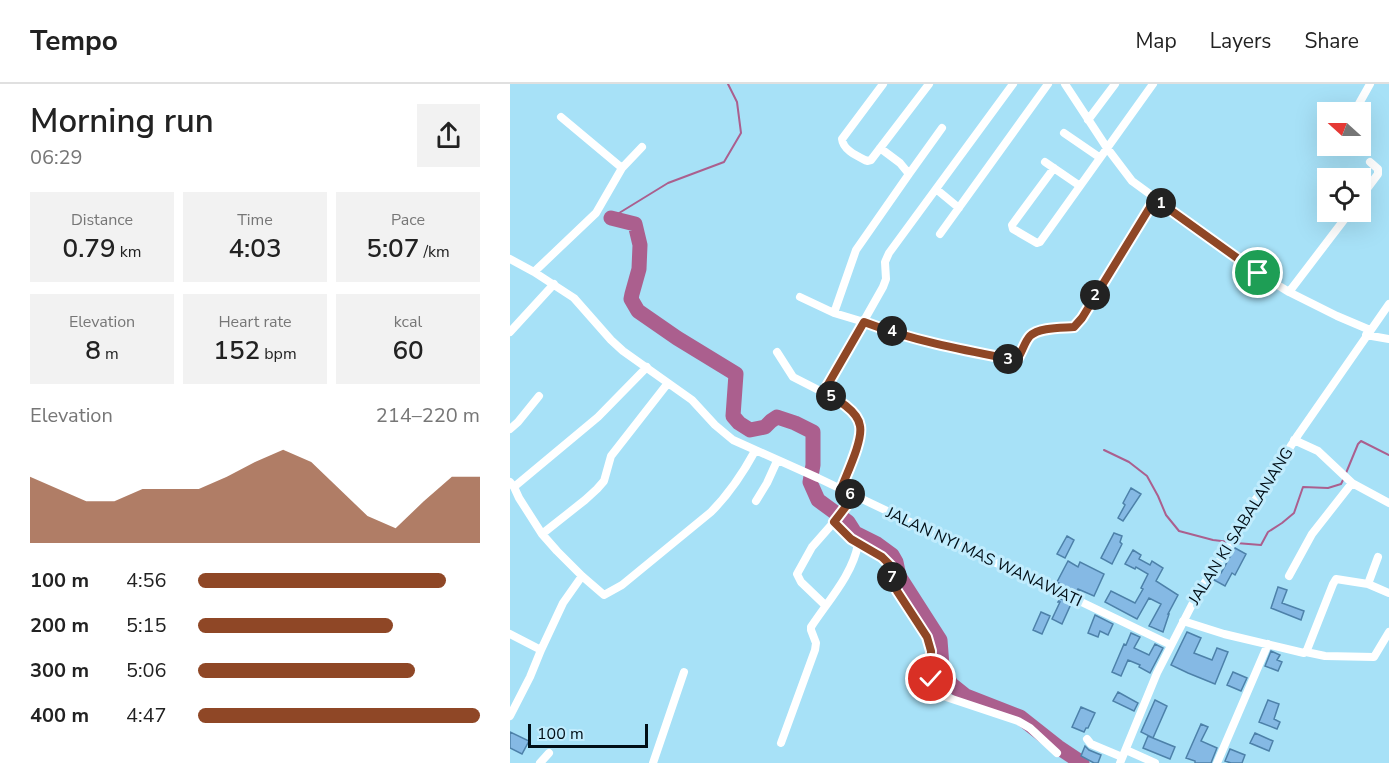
<!DOCTYPE html>
<html lang="en">
<head>
<meta charset="utf-8">
<style>
  :root { --surface:#fff; --page:#f2f2f2; --text:#222; --muted:#767676; --line:#e0e0e0; --accent:#8f4726 }
  body { margin:0; font-family:"Nunito Sans",sans-serif; background:var(--page); color:var(--text); height:100vh; display:flex; flex-direction:column; font-size:22px; white-space:nowrap }
  * { box-sizing:border-box; margin:0 }
  p { font-size:20px; color:var(--muted) }
  .icon { flex:none; width:33px; height:33px; fill:none; stroke:currentColor; stroke-width:2; stroke-linecap:round; stroke-linejoin:round }
  .map { position:relative; flex:1; overflow:hidden }
  .side { display:flex; flex-direction:column; background:var(--surface); width:510px }
  .side>* { flex:none }
  .needle { width:39px; rotate:291deg }
  .fabs { position:absolute; left:807px; top:18px; display:grid; gap:12px }
  .fabs a { display:grid; place-items:center; width:54px; height:54px; border-radius:0px; background:var(--surface); box-shadow:0 6px 24px #0002; font-size:30px }
  .scale { position:absolute; left:18px; bottom:15px; width:120px; box-sizing:border-box; padding-left:6px; border:3px solid #000e16; border-top:0; font-size:16px; line-height:21px; white-space:nowrap; color:#000e16; -webkit-text-stroke:4px #c1ecfd; paint-order:stroke }
  .pin { position:absolute; display:grid; place-items:center; width:51px; height:51px; color:#fff; margin:-26px; border:3px solid #fff; border-radius:50%; box-shadow:0 2px 6px #0007 }
  .km { position:absolute; width:30px; height:30px; margin:-15px; border-radius:50%; background:#222; color:#fff; font-size:16px; line-height:30px; text-align:center }
  .round { display:grid; place-items:center; flex:none; width:63px; height:63px; border-radius:0px; background:var(--page) }
  .summary { display:flex; align-items:center; justify-content:space-between; height:102px; padding:0 30px }
  h1 { font-size:33px; font-weight:600; line-height:45px }
  .stats { display:grid; grid-template-columns:repeat(3,1fr); gap:9px; height:102px; padding:6px 30px }
  .stats div { display:grid; align-content:center; border-radius:0px; background:var(--page); text-align:center }
  .stats b { font-size:26px; font-weight:600 }
  .stats small { font-size:16px; font-weight:400 }
  .stats p { font-size:16px }
  .chart { height:168px; padding:12px 30px }
  .chart p { display:flex; justify-content:space-between }
  .chart svg { width:100%; height:108px; margin-top:6px; fill:var(--accent); opacity:.7 }
  ul { padding:0 30px; list-style:none; font-size:20px }
  li { display:grid; grid-template-columns:96px 72px 1fr; align-items:center; height:45px }
  li i { height:15px; border-radius:8px; background:var(--accent) }
  header { display:flex; align-items:center; gap:36px; box-sizing:border-box; height:84px; padding:0 30px; background:var(--surface); border-bottom:2px solid var(--line) }
  header strong { font-size:28px }
  nav { display:flex; gap:33px; margin-inline-start:auto; font-size:21px }
  main { display:flex; flex:1; min-height:0 }
  .map>svg:first-child { display:block }
  .lines { fill:none; stroke-linecap:round; stroke-linejoin:round }
  .stream { stroke:#ab5f8e; stroke-width:2 }
  .river { stroke:#ab5f8e; stroke-width:15 }
  .building { fill:#85b9e4; stroke:#4d81a9; stroke-width:1.5 }
  .minor { stroke:#fff; stroke-width:8 }
  .route-casing { stroke:#fff; stroke-width:12 }
  .route { stroke:#8f4726; stroke-width:8 }
  .labels { text-anchor:middle; dominant-baseline:central; stroke-width:6; stroke-linejoin:round; paint-order:stroke }
  .street-label { font-size:16px; fill:#000e16; stroke:#c1ecfd }
</style>
</head>
<body>
<header>
<strong>Tempo</strong>
<nav><a>Map</a><a>Layers</a><a>Share</a></nav>
</header>
<main>
<section class="side">
<div class="summary"><div><h1>Morning run</h1><p>06:29</p></div><a class="round"><svg class="icon" aria-label="share" viewBox="0 0 24 24"><path d="M12 15V3M7 8l5-5 5 5M5 13v7h14v-7"/></svg></a></div>
<div class="stats">
<div><p>Distance</p><b>0.79<small> km</small></b></div>
<div><p>Time</p><b>4:03</b></div>
<div><p>Pace</p><b>5:07<small> /km</small></b></div>
</div>
<div class="stats">
<div><p>Elevation</p><b>8<small> m</small></b></div>
<div><p>Heart rate</p><b>152<small> bpm</small></b></div>
<div><p>kcal</p><b>60</b></div>
</div>
<div class="chart"><p><span>Elevation</span>214–220 m</p>
<svg viewBox="0 0 160 44" preserveAspectRatio="none"><path d="M0 44V17L10 22L20 27L30 27L40 22L50 22L60 22L70 17L80 11L90 6L100 11L110 22L120 33L130 38L140 27L150 17L160 17V44z"/></svg>
</div>
<ul>
<li><b>100 m</b>4:56<i style="width:88%"></i></li>
<li><b>200 m</b>5:15<i style="width:69%"></i></li>
<li><b>300 m</b>5:06<i style="width:77%"></i></li>
<li><b>400 m</b>4:47<i style="width:100%"></i></li>
</ul>
</section>
<div class="map">
<svg width="879" height="679" viewBox="0 0 879 679">
  <rect width="100%" height="100%" fill="#a7e1f7"/>
  <g class="lines">
    <path class="stream" d="M101,134L158,99L214,78L231,49L227,18L218,0
      M594,366L619,378L637,392L648,412L656,431L669,447L703,456L720,458
      M836,389L848,360L851,357L879,371
      M726,459L751,461L758,448L772,439L784,429L793,403L818,404L831,400L834,394"/>
    <path class="river" d="M101,134L125,140L130,161L129,185L122,210L121,215L128,227L167,254L226,290L223,332L229,339L240,346L255,343L261,337L267,333L285,339L303,348V381L300,398L308,416L338,438L345,449L367,460L382,471L386,478L389,492L430,556L432,582L441,600L456,612L510,633L548,663L572,679"/>
  </g>
  <path class="building" d="M621,404L631,410L613,437L608,434L615,421L613,419Z
    M604,449L612,452L610,458L612,460L602,480L591,474Z
    M557,452L564,456L555,474L547,470Z
    M725,464L736,470L725,491L722,489L715,502L704,496L709,488L711,489Z
    M623,466L631,471L629,475L640,481L642,477L653,484L646,497L668,511L658,530H659L653,548L639,542L651,520L639,514L627,535L595,518L601,507L625,519L633,505L631,504L638,490L626,483L625,485L615,480Z
    M558,477L568,483L570,478L594,490L584,512L568,505L566,509L547,498Z
    M768,503L777,506L772,519L794,527L791,536L761,524Z
    M550,514L561,520L552,540L542,535L550,518H548Z
    M531,528L540,532L532,550L523,546Z
    M585,531L603,540L598,551L590,547L588,553L578,549Z
    M677,548L691,554L684,569L702,576L707,564L718,568L705,600L678,589L661,581Z
    M621,549L630,553L624,564L639,571L645,560L653,564L640,589L629,583L630,581L618,576L611,592L602,588L614,560L616,561Z
    M761,567L770,571L767,576L772,578L768,587L755,582Z
    M723,588L737,594L731,607L717,601Z
    M608,608L628,619L624,627L603,617Z
    M645,616L657,622L643,654L631,648Z
    M758,616L769,620L764,635L770,638L767,645L749,638Z
    M571,623L585,629L578,644H576L574,648L562,643Z
    M691,640L698,643L691,657L707,664L701,679H685V677L676,674Z
    M0,648L19,657L12,670L0,664Z
    M745,649L763,657L759,667L740,659Z
    M638,652L665,663L660,675L633,664Z
    M575,662L579,666L591,671L588,679H584L571,672Z
    M720,665L735,671L732,679H721L715,677Z"/>
  <g class="lines">
    <path class="minor" d="M373,0L332,55C333,66 347,72 357,77L361,76L419,0
      M555,0L597,64L622,97L748,189L779,208L827,232L860,246
      M846,25L860,0
      M51,33L112,84
      M578,36L605,0
      M554,49L589,73
      M535,78L570,102
      M544,84L502,141L503,145L527,159L530,158L643,0
      M399,90L432,44
      M426,105L449,124
      M850,114L868,90V85L860,78
      M430,150L538,0
      M0,175L24,188L64,214L101,256L113,267L182,316L205,341L223,356L308,394L484,478L538,502L661,561
      M24,188L86,129L112,84L132,63
      M779,208L840,128
      M290,213L324,229L354,238L398,253L451,266L505,276L508,274C512,268 515,257 520,252C530,242 551,244 564,243L572,234L645,115
      M324,229L346,166L399,90L390,79L370,64
      M0,248L44,200
      M856,251L879,255
      M267,268L283,293L330,317L340,326L349,338L351,344L349,356L331,405
      M313,309L373,203L376,195L375,178L379,169L503,0
      M0,345L8,338L29,312
      M784,356L808,367L842,399L879,419
      M0,398L4,403L9,414L32,450L47,467L72,492L94,511L112,501L201,428C219,410 233,389 245,367
      M4,403L88,333L137,283
      M344,412L324,438L341,455L372,473L381,482L384,497L387,507L417,553L421,567V595L424,605L433,612L508,637L520,644L547,669
      M246,417L257,399L267,377
      M32,450L75,416L87,405L94,397L101,372L158,299
      M779,492L802,450L842,399
      M858,500L868,473
      M315,521L291,498L287,490L302,463L324,438
      M673,537L714,550L794,569L797,566L823,500L826,495L858,500L879,509
      M0,550L31,566
      M796,568L815,572L864,573L879,548
      M0,632L20,593L31,566L53,519L72,492
      M577,655L581,660L612,673
      M271,659L305,566L306,559L301,546V543C318,517 343,490 348,460
      M616,666L645,679
      M30,679L39,669
      M143,679L174,588
      M610,679L647,589L689,507L721,460L744,418L788,351L879,220
      M707,679L758,560"/>
  </g>
  <g class="lines">
    <defs>
      <path id="route" d="M421,595V567L417,553L387,507L381,482L372,473L341,455L324,438L344,412L331,405C336,391 353,357 350,342C348,327 326,314 313,309L354,238C404,257 453,266 505,276L508,274C512,268 515,257 520,252C529,243 552,244 564,243L572,234L645,115L748,189"/>
    </defs>
    <use href="#route" class="route-casing"/>
    <use href="#route" class="route"/>
  </g>
  <g class="labels">
    <g class="street-label">
      <text transform="translate(731 442) rotate(-58)">JALAN KI SABALANANG</text>
      <text transform="translate(474 473) rotate(25)">JALAN NYI MAS WANAWATI</text>
    </g>
  </g>
</svg>
<div class="fabs">
<a><svg class="needle" viewBox="-14 -14 28 28"><path d="M0-13l5 13h-10z" fill="#e53935"/><path d="M0 13l5-13h-10z" fill="#767676"/></svg></a>
<a><svg class="icon" aria-label="locate" viewBox="0 0 24 24"><circle cx="12" cy="12" r="6"/><path d="M12 2v4M12 18v4M2 12h4M18 12h4"/></svg></a>
</div>
<div class="scale">100 m</div>
<div class="pin" style="left:748px;top:189px;background:#1e9e55"><svg class="icon" aria-label="arrive" viewBox="0 0 24 24"><path d="M6 21V4h12l-3 4 3 4H6"/></svg></div>
<div class="pin" style="left:421px;top:595px;background:#d93025"><svg class="icon" aria-label="check" viewBox="0 0 24 24"><path d="M5 12l5 5 9-10"/></svg></div>
<b class="km" style="left:651px;top:119px">1</b>
<b class="km" style="left:585px;top:211px">2</b>
<b class="km" style="left:498px;top:275px">3</b>
<b class="km" style="left:382px;top:247px">4</b>
<b class="km" style="left:321px;top:312px">5</b>
<b class="km" style="left:340px;top:410px">6</b>
<b class="km" style="left:382px;top:493px">7</b>
</div>
</main>
</body>
</html>
